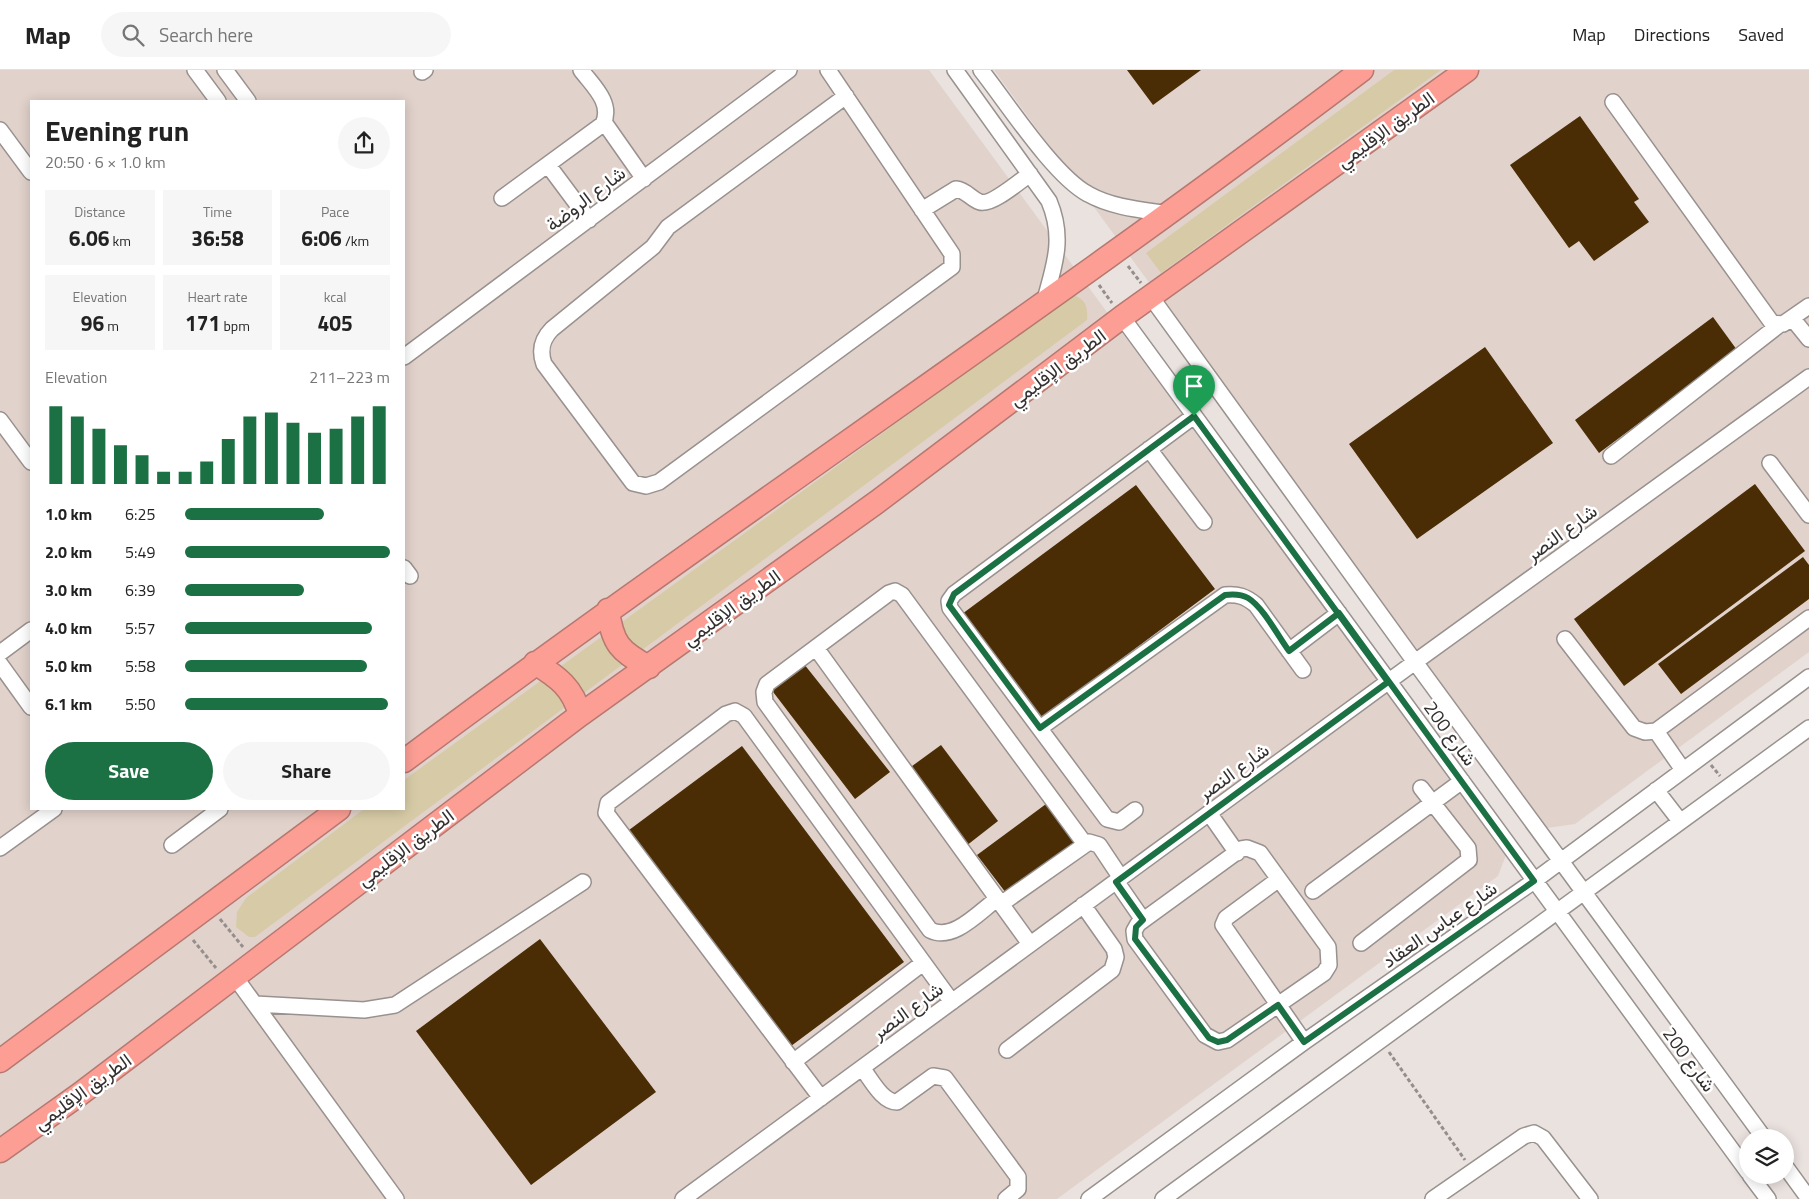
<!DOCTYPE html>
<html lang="en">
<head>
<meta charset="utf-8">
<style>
  :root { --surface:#fff; --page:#f6f6f6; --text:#222; --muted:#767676; --line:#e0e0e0; --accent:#1b7143 }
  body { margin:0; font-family:"Titillium Web",Vazirmatn,sans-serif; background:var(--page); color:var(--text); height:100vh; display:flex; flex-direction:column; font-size:19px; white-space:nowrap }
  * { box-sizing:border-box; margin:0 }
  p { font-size:16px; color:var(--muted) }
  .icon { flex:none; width:28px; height:28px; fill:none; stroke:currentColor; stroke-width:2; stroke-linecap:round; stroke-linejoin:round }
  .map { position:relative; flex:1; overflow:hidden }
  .details { position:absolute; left:30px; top:30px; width:375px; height:710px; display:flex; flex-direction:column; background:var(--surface); border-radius:0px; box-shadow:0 2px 12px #0003 }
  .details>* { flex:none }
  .fabs { position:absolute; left:1739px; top:1059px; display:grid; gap:10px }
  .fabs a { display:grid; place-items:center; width:55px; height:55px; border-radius:50%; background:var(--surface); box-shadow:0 2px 12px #0003; font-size:25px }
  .pin { position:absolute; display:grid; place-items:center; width:42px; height:42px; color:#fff; margin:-51px -21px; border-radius:50% 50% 50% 0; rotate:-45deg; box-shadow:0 0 5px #0007 }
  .pin .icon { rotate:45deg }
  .round { display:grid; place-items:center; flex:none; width:52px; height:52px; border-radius:26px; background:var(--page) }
  .overview { display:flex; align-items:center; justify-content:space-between; height:85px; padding:0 15px }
  h1 { font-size:28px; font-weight:700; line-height:38px }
  .figures { display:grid; grid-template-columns:repeat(3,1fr); gap:8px; height:85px; padding:5px 15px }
  .figures div { display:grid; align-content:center; border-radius:0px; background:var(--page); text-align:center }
  .figures b { font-size:21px; font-weight:700 }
  .figures small { font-size:14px; font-weight:400 }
  .figures p { font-size:14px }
  .chart { height:140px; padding:10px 15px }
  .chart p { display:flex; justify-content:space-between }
  .chart svg { width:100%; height:90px; margin-top:5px; stroke:var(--accent); stroke-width:6 }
  .primary-button { display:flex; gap:10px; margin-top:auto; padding:10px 15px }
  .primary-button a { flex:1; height:58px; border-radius:30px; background:var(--accent); color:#fff; font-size:20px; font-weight:700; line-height:58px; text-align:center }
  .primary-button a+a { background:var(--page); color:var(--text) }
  ul { padding:0 15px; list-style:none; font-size:16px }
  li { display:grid; grid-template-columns:80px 60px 1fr; align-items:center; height:38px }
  li i { height:12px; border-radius:6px; background:var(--accent) }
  header { display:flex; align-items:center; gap:30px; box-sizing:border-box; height:70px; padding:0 25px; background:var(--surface); border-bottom:1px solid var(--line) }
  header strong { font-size:24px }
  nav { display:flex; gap:28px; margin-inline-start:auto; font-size:18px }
  .search { width:350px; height:45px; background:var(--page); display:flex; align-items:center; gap:12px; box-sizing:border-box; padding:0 18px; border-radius:28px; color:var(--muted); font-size:19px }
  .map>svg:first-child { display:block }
  .built { fill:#e1d2cb; fill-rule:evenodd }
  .green { fill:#d7cba7 }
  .building { fill:#4a2d05 }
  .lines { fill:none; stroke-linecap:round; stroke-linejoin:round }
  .minor-casing { stroke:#98918e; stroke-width:18 }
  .highway-casing { stroke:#b67871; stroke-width:25 }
  .path { stroke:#948e8c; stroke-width:3; stroke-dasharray:4 2.5; stroke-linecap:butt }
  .minor { stroke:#fff; stroke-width:15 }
  .highway { stroke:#fc9e94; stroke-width:22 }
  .route-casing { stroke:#fff; stroke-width:10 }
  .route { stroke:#1b7143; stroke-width:6 }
  .labels { text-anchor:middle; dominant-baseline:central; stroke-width:5; stroke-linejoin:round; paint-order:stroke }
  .street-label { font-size:19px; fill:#33302f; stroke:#fff }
</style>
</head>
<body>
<header>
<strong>Map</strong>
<div class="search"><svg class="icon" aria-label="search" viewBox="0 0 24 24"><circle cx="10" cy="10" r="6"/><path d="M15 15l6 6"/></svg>Search here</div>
<nav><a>Map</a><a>Directions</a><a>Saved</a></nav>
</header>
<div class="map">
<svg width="1809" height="1129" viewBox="0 0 1809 1129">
  <rect width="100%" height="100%" fill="#eae2df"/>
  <path class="built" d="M0,0H929L1506,785L1498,806L1057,1129H0ZM31,31H404V739H31Z
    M994,0H1809V582L1575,754L1547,758Z"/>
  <path class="green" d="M1394,0H1441L1161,203L1146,183Z
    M1073,225C1086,229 1088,237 1087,250L255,867H249L236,857L237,842L246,828L364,739H404V710Z"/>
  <path class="building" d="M1127,0H1201L1153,35Z
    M1580,46L1639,129L1634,132L1649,152L1594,191L1579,171L1569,178L1510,95Z
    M1713,247L1737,280L1599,383L1575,350Z
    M1485,277L1553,373L1417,469L1349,374Z
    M1755,414L1805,481L1624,616L1574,549Z
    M1136,415L1215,519L1041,649L962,544Z
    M1803,487L1809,495V529L1681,624L1658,594Z
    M800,589L890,702L855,729L767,614Z
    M941,675L998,751L966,776L908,699Z
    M742,676L904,892L787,979L625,763Z
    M1046,734L1075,772L1006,823L977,785Z
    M540,869L656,1022L531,1115L416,961Z"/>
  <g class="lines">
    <defs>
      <path id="minor" d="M195,0L218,31
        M225,0L248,31
        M828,0L952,184V197L659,412L646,416L633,413L544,294C539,280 542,269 552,259L653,177L668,157L846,26
        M955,0L1049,131C1065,169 1054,196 1044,233
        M981,0C1007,33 1054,106 1088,124C1113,138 1143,140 1170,144
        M422,2L425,0
        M1613,32L1772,253L1783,254L1809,236
        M604,52L644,109
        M0,60L31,102
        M548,95L589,150
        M502,128L603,54C613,33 593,16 581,0
        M922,140L956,119C966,120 971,129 980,132C991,136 1020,111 1030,104
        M1151,227L1415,592L1764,1068
        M1122,247L1748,1102
        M1792,248L1809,269
        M404,287L789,0
        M0,350L31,392
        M1149,379L1204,452
        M1611,386L1779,255
        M1770,393L1809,445
        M404,498L410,506
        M1565,569L1634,658L1645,662L1656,661L1809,548
        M816,578L1030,874
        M1289,581L1339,543
        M0,583L31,560
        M0,594L31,637
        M1040,658L1225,525C1238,524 1245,526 1256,535L1303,600
        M1656,661L1683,700
        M1656,720L1680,751
        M1135,740L1119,752L1107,749L950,538L949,531L954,524L1194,346
        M1209,743L1237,783
        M172,775L220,739
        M0,778L54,739
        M1247,778L1260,783L1328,877L1329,895L1324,903L1227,970L1218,972L1205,965L1135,869L1134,861L1138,854L1241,779Z
        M1279,809L1226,848L1223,855L1304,972
        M1116,811L1143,850
        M1313,821L1462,711
        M997,829C979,842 953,872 930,860L765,632L764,622L767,614L889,523L895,521L902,525L1085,774
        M1001,834L1089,772L1099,775L1121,808
        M1361,873L1469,790L1468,778L1421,718
        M235,907L396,1129
        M255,934L364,940L395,935L583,812
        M1007,980L1112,900L1116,887L1114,879L1083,835
        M793,992L923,893
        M862,998C871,1009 882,1032 897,1032L933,1006L945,1008L1018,1107V1119L1006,1129
        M821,1028L606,743L608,733L726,644L735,641L744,646L952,932
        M1785,1096L1809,1129
        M1750,1105L1768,1129
        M683,1129L1415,592L1809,307
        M1089,1129L1304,972L1534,811L1809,607
        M1163,1129L1809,658
        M1433,1129L1524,1066L1534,1063L1543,1068L1590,1129"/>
      <path id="highway" d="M608,540C612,573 620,582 649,597
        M535,593C558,607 573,618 580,645
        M404,691C720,455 1048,238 1362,0
        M0,991L339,739
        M0,1081L80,1024L580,645L877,432L1122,247L1467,0"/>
    </defs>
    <use href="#minor" class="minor-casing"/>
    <use href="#highway" class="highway-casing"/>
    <path class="path" d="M1128,196L1141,213
      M1099,215L1112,233
      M1711,695L1720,706
      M220,849L243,877
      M193,870L216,898
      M1389,982L1465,1090"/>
    <use href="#minor" class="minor"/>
    <use href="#highway" class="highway"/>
  </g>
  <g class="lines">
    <defs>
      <path id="route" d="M1194,346L1388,612L1116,812L1143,850L1136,857L1135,869L1209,968L1218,972L1227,970L1278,935L1304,972L1534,811L1339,543L1289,581C1278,566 1263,537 1248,528C1241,524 1233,524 1225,525L1040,658L949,535L954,524L1194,346"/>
    </defs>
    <use href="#route" class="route-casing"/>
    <use href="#route" class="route"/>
  </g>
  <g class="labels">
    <g class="street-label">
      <text transform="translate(1385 59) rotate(-36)">الطريق الإقليمي</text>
      <text transform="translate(585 128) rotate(-37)">شارع الروضة</text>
      <text transform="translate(1057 297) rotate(-37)">الطريق الإقليمي</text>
      <text transform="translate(1561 462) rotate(-36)">شارع النصر</text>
      <text transform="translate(731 537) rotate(-36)">الطريق الإقليمي</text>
      <text transform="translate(1451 663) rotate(54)">شارع 200</text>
      <text transform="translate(1233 701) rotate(-36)">شارع النصر</text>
      <text transform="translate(405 777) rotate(-37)">الطريق الإقليمي</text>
      <text transform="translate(1439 854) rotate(-35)">شارع عباس العقاد</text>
      <text transform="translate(907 940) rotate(-36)">شارع النصر</text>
      <text transform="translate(1690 989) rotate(54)">شارع 200</text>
      <text transform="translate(82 1021) rotate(-36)">الطريق الإقليمي</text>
    </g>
  </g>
</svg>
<div class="fabs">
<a><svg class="icon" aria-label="layers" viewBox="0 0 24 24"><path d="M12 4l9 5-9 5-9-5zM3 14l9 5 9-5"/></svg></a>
</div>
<div class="pin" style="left:1194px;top:346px;background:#1e9e55"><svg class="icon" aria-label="arrive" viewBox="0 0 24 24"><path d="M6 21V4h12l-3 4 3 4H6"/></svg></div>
<section class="details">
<div class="overview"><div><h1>Evening run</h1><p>20:50 · 6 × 1.0 km</p></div><a class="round"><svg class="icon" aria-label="share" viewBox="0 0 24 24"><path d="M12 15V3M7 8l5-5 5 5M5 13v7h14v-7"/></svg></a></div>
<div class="figures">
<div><p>Distance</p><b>6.06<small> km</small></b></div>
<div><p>Time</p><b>36:58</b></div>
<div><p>Pace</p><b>6:06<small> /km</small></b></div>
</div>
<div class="figures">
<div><p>Elevation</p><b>96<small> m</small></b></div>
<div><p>Heart rate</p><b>171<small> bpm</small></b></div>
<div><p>kcal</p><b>405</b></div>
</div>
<div class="chart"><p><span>Elevation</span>211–223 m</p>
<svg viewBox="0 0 160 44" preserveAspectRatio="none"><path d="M5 44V6M15 44V11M25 44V17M35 44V25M45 44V30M55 44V38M65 44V38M75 44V33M85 44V22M95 44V11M105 44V9M115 44V14M125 44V19M135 44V17M145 44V11M155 44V6"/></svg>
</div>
<ul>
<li><b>1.0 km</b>6:25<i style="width:68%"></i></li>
<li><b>2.0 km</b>5:49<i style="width:100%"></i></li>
<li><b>3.0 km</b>6:39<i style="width:58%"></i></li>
<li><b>4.0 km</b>5:57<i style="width:91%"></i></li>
<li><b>5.0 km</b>5:58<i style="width:89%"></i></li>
<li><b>6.1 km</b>5:50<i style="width:99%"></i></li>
</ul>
<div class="primary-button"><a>Save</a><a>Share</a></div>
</section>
</div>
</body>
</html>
